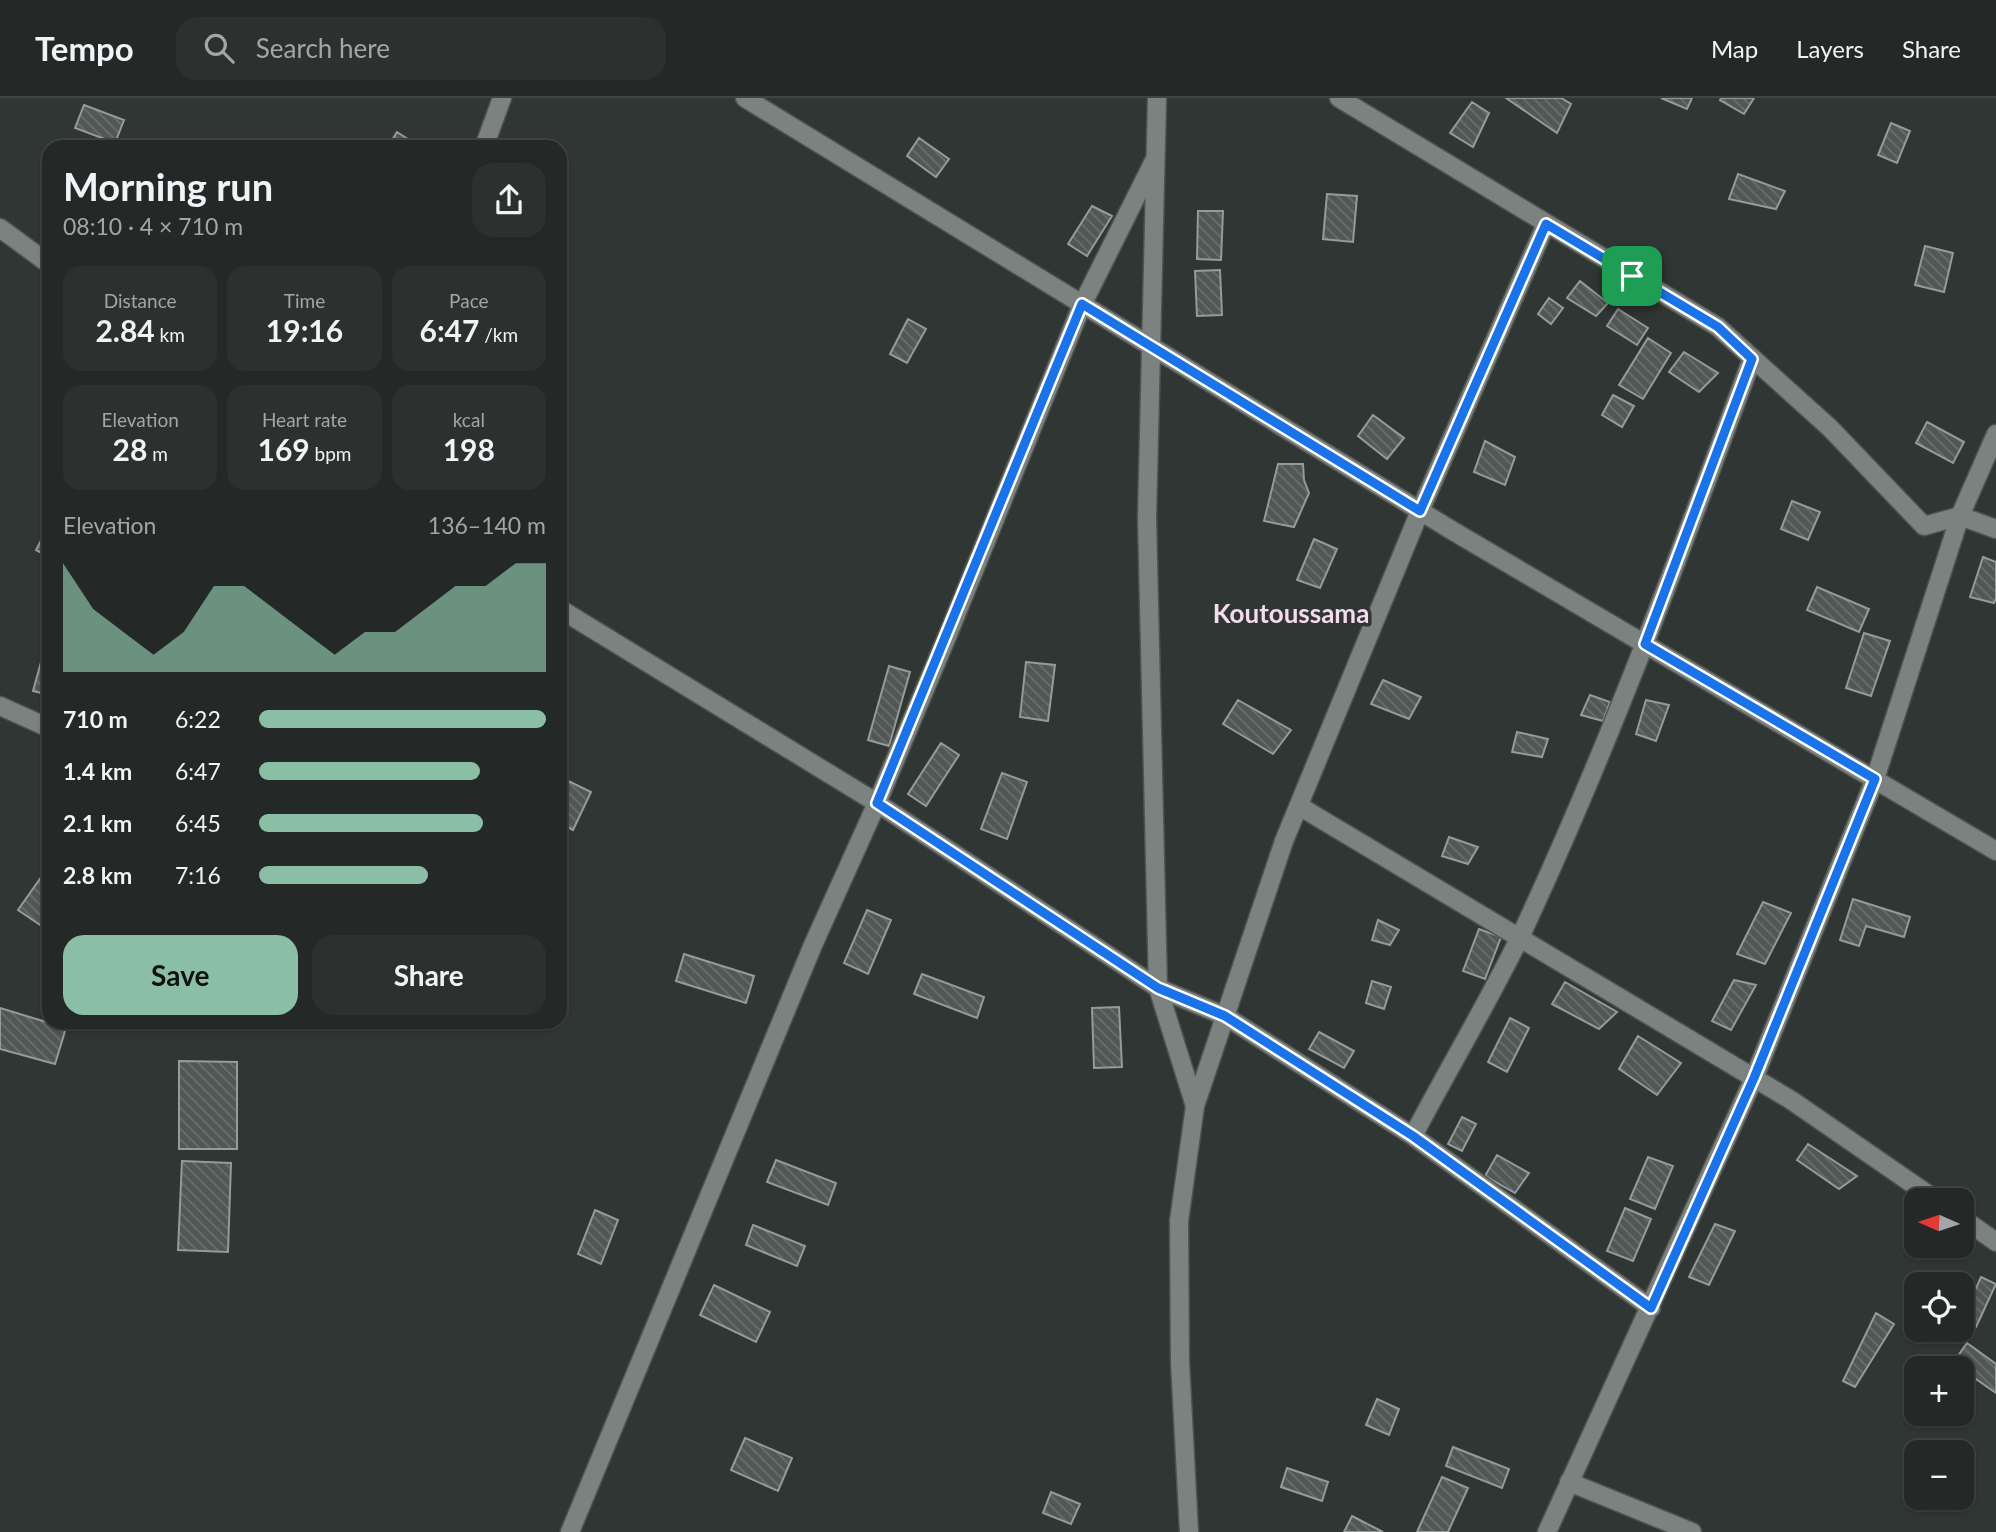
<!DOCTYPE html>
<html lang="en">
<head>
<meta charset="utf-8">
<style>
  :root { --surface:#242826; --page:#2c302e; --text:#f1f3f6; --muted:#a3a6a7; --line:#414443; --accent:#8abfa5 }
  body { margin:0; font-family:Lato,sans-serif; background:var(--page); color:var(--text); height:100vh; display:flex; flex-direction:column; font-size:26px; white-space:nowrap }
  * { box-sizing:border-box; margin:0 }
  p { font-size:23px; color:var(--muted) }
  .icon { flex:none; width:38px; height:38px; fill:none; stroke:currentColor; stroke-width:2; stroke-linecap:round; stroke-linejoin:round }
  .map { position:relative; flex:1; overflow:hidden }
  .details { position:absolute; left:42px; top:42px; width:525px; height:889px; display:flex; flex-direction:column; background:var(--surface); border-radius:21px; box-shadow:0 2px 5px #0004,0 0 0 2px var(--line) }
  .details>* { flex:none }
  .needle { width:46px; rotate:273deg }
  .controls { position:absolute; left:1904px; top:1090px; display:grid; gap:14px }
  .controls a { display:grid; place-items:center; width:70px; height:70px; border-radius:14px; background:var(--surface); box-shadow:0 2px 5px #0004,0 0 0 2px var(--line); font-size:35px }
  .pin { position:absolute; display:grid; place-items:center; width:60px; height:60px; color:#fff; margin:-30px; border-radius:14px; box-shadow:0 4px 10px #0006 }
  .round { display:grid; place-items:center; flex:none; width:74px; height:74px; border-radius:21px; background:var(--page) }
  .headline { display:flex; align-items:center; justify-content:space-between; height:119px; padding:0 21px }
  h1 { font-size:38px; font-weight:700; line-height:52px }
  .stats { display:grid; grid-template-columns:repeat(3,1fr); gap:10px; height:119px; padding:7px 21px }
  .stats div { display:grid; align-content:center; border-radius:18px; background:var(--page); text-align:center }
  .stats b { font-size:30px; font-weight:700 }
  .stats small { font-size:19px; font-weight:400 }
  .stats p { font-size:19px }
  .chart { height:196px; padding:14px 21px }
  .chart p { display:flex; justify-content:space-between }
  .chart svg { width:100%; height:126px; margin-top:7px; fill:var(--accent); opacity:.7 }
  .action { display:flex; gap:14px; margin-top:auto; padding:14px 21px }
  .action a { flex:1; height:80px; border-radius:21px; background:var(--accent); color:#111; font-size:28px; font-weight:700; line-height:80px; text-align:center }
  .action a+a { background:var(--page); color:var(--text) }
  ul { padding:0 21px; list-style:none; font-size:23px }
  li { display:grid; grid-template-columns:112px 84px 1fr; align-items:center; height:52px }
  li i { height:18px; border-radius:9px; background:var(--accent) }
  header { display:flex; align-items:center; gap:42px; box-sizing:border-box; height:98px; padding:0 35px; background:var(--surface); border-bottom:2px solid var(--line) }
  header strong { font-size:33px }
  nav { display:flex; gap:38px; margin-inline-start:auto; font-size:24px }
  .search { width:490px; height:63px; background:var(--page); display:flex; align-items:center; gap:18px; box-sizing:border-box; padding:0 24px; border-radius:21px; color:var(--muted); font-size:26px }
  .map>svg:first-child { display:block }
  .building { fill:url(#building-back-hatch); stroke:#949b98; stroke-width:2 }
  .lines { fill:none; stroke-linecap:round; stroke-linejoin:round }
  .minor-casing { stroke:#4e5350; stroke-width:21 }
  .minor { stroke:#7b827f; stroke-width:18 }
  .route-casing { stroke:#fff; stroke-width:14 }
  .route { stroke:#1a73e8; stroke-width:9 }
  .labels { text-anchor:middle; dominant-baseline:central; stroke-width:7; stroke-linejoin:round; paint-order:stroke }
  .quarter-label { font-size:26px; font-weight:bold; fill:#f6daed; stroke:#303633 }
</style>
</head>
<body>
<header>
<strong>Tempo</strong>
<div class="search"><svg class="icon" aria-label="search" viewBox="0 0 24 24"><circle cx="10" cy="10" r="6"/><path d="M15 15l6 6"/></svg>Search here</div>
<nav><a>Map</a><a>Layers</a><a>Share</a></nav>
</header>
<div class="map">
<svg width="1996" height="1434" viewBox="0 0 1996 1434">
  <defs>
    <pattern id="building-back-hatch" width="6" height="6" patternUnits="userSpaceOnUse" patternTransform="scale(1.75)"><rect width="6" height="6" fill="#505754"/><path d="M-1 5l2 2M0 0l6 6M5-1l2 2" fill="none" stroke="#686f6c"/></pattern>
  </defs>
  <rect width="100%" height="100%" fill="#303633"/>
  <path class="building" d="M1506,0H1561L1571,6L1557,35Z
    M1661,0H1692L1687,11Z
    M1721,0H1754L1744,16L1720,2Z
    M1472,4L1489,15L1473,49L1450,35Z
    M84,7L124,22L115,45L75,30Z
    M1891,25L1910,33L1897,65L1878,57Z
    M397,34L420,49H388Z
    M919,40L949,61L936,79L907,58Z
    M1738,76L1785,93L1776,111L1729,101Z
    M1327,96L1357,98L1353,144L1323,141Z
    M1092,108L1112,118L1087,158L1068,146Z
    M1198,113H1223L1221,162L1197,161Z
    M1925,148L1953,155L1944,194L1915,187Z
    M1220,172L1222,217L1197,218L1195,173Z
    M1580,183L1608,205L1596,218L1567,200Z
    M1549,200L1563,210L1551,226L1538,216Z
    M1618,211L1648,230L1637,247L1607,228Z
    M908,221L926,231L907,265L890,256Z
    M1648,240L1671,255L1643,301L1619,287Z
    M1684,254L1718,275L1699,294L1669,274Z
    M1613,297L1634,308L1622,329L1602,317Z
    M1373,317L1404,340L1387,361L1358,338Z
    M1927,324L1964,344L1953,365L1916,345Z
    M1485,343L1515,359L1505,387L1474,374Z
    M1278,366H1303L1304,382L1309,395L1294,429L1264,423Z
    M1792,403L1820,414L1808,442L1781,431Z
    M48,429H49V459L36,452Z
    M1314,441L1337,451L1320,490L1297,482Z
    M1983,459L1996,464V500L1994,505L1970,499Z
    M1817,489L1869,511L1859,534L1807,512Z
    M49,535V597L33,593Z
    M1864,535L1890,543L1871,598L1846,590Z
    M1026,564L1055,567L1048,623L1020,619Z
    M889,568L910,574L889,648L868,642Z
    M1383,582L1421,599L1409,621L1371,606Z
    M1590,597L1610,604L1603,623L1581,617Z
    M1238,602L1291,632L1273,656L1223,626Z
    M1646,602L1669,607L1656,643L1636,636Z
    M1517,634L1548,641L1542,659L1512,654Z
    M941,645L959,657L926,708L908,696Z
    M1002,675L1027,684L1007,741L981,731Z
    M560,679L591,694L573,732L560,725Z
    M1449,739L1478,749L1468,766L1442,758Z
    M49,768V815L40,827L18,812Z
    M1853,801L1910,819L1904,839L1866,828L1859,848L1840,842Z
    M1763,804L1791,815L1765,866L1737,856Z
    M867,812L891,822L868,876L844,865Z
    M1378,822L1399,832L1390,847L1372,842Z
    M1479,831L1501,839L1485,881L1463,873Z
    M684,856L754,878L746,905L676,883Z
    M922,876L984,899L977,920L914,896Z
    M1734,882L1756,887L1731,932L1712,923Z
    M1372,883L1391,889L1384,911L1366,905Z
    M1565,884L1617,914L1599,931L1552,906Z
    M1119,909L1122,969L1094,970L1092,910Z
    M0,910L66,930L55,966L0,951Z
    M1510,920L1529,930L1507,974L1488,964Z
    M1319,934L1354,953L1344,970L1309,951Z
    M1638,938L1681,965L1657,997L1619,971Z
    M179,963L237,964V1051H179Z
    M1462,1019L1476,1026L1462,1053L1448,1046Z
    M1808,1046L1857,1078L1839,1091L1797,1062Z
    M1497,1057L1529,1075L1515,1095L1485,1078Z
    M1648,1059L1673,1068L1655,1111L1630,1101Z
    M776,1062L836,1085L828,1107L767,1084Z
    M182,1063L231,1065L228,1154L178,1152Z
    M1625,1110L1651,1121L1633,1163L1607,1153Z
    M595,1112L618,1122L601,1166L578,1156Z
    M1715,1126L1735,1133L1709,1187L1689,1179Z
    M753,1127L805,1148L797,1168L746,1147Z
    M1981,1179L1996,1186L1976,1229L1962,1221Z
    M714,1187L770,1214L756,1244L700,1217Z
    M1876,1215L1894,1226L1855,1289L1843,1283Z
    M1967,1245L1996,1266V1295L1953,1265Z
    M1377,1301L1399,1311L1389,1337L1366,1327Z
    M745,1340L792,1360L778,1393L731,1372Z
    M1453,1349L1509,1371L1502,1390L1446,1368Z
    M1287,1370L1328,1384L1322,1403L1281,1389Z
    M1442,1379L1468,1390L1448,1434H1417Z
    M1051,1394L1080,1406L1071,1426L1043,1415Z
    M1352,1418L1383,1434H1344Z"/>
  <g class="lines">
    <defs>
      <path id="minor" d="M745,0L1453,433L1996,753
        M1157,0L1147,420L1158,890L1195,1008
        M1339,0L1718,229L1830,330L1924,428L1960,418L1996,431
        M484,49L502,0
        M0,130L49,166
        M560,511L877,705L1158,890L1225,918L1413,1038L1651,1210
        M0,608L49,630
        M1299,708L1791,1002L1936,1102
        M1413,1038C1448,971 1488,905 1521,837C1609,649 1680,455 1752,261
        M1962,1120L1996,1144
        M1569,1384L1692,1434
        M570,1434L813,847L877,705L949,534L1082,207L1155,61
        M1189,1434L1180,1264L1179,1123L1195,1008L1284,743L1420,413L1546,126
        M1547,1434L1754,980L1875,681L1960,418L1996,336"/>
    </defs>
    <use href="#minor" class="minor-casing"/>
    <use href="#minor" class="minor"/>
  </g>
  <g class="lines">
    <defs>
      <path id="route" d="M1546,126L1718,229L1752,261L1645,546L1875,681L1754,980L1651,1210L1413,1038L1225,918L1158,890L877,705L1082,206L1420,413Z"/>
    </defs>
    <use href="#route" class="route-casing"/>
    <use href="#route" class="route"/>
  </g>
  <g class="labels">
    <g class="quarter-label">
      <text x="1291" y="515">Koutoussama</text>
    </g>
  </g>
</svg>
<div class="controls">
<a><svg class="needle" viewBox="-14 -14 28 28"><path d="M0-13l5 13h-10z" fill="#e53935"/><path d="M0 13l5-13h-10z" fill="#a3a6a7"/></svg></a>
<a><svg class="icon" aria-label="locate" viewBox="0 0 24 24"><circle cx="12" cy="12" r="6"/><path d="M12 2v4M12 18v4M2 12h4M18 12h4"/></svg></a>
<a>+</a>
<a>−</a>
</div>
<div class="pin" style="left:1632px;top:178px;background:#1e9e55"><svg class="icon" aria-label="arrive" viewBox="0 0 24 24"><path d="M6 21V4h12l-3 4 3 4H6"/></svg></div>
<section class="details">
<div class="headline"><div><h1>Morning run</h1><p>08:10 · 4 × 710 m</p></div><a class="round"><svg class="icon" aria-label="share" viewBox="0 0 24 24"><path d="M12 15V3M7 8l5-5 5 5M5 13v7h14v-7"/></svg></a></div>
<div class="stats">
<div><p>Distance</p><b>2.84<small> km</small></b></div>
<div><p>Time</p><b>19:16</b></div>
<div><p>Pace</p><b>6:47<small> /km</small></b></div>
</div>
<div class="stats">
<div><p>Elevation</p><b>28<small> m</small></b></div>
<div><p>Heart rate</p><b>169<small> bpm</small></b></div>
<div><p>kcal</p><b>198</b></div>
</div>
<div class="chart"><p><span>Elevation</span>136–140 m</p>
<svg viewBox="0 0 160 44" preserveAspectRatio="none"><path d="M0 44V6L10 22L20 30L30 38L40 30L50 14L60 14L70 22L80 30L90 38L100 30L110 30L120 22L130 14L140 14L150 6L160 6V44z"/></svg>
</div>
<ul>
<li><b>710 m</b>6:22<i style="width:100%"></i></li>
<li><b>1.4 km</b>6:47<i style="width:77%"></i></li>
<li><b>2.1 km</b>6:45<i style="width:78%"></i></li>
<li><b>2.8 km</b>7:16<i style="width:59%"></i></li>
</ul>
<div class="action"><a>Save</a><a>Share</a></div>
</section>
</div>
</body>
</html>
